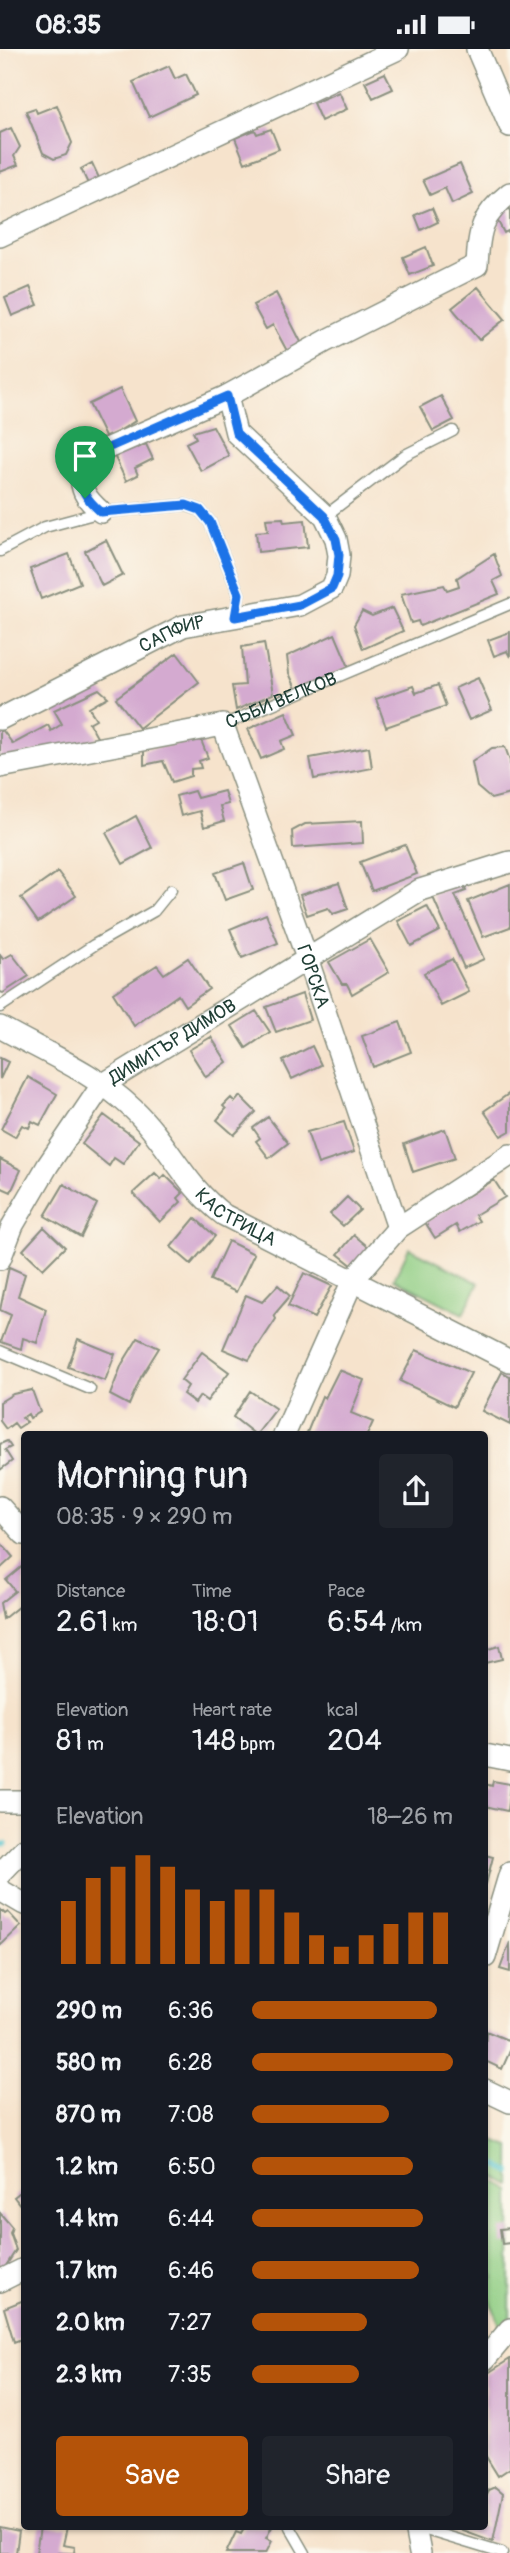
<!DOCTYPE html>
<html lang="en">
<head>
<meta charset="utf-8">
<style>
  :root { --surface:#171b24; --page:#20242c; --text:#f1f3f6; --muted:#9ea1a6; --accent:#b45309 }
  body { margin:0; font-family:Pangolin,sans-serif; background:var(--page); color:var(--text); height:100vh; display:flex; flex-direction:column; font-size:26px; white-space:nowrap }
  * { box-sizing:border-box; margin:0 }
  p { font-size:23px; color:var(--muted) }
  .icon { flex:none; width:38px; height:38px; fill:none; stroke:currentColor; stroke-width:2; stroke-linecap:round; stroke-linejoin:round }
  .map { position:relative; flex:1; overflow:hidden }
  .drawer { position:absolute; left:21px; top:1382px; width:467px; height:1099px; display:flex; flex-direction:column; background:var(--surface); border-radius:7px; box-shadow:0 2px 5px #0004 }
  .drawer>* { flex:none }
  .pin { position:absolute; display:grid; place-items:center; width:60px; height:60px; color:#fff; margin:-72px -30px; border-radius:50% 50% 50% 0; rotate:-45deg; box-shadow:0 0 7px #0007 }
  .pin .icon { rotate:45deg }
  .round { display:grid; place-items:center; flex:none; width:74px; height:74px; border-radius:7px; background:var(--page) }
  .overview { display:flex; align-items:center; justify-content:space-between; height:119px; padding:0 35px }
  h1 { font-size:38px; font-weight:600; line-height:52px }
  .metrics { display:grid; grid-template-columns:repeat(3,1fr); gap:10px; height:119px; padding:7px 35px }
  .metrics div { display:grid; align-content:center }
  .metrics b { font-size:30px; font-weight:600 }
  .metrics small { font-size:19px; font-weight:400 }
  .metrics p { font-size:19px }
  .chart { height:196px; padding:14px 35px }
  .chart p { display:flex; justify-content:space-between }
  .chart svg { width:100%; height:126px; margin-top:7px; stroke:var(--accent); stroke-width:6 }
  .cta { display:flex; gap:14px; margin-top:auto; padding:14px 35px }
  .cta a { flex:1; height:80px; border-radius:7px; background:var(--accent); color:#fff; font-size:28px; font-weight:600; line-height:80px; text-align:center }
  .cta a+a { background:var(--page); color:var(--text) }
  ul { padding:0 35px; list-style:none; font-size:23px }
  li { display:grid; grid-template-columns:112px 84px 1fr; align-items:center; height:52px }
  li i { height:18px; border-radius:9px; background:var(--accent) }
  .status { display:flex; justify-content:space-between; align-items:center; height:49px; padding:0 35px; background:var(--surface); direction:ltr }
  .status svg { height:19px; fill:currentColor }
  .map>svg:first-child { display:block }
  .green { fill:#8fcd83; stroke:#57855c; stroke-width:2 }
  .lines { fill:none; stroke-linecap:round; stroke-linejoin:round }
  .stream { stroke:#58c5cd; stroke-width:5 }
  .building { fill:#d4aad0 }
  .service-casing { stroke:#8a9080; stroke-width:13 }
  .minor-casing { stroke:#8a9080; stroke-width:24 }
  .service { stroke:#fff; stroke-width:10 }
  .minor { stroke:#fff; stroke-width:21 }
  .route-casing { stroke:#fff; stroke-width:14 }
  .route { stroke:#1a73e8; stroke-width:9 }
  .labels { text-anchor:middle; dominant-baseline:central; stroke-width:7; stroke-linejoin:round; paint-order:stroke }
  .street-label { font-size:19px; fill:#1f3d34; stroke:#fbf7ec }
</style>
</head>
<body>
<div class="status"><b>08:35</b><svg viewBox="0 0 49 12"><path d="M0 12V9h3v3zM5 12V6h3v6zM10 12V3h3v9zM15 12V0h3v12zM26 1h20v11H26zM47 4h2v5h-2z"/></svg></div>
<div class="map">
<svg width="510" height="2504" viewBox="0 0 510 2504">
  <rect width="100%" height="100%" fill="#fbf7ec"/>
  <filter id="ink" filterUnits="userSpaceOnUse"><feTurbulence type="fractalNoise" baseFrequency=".0143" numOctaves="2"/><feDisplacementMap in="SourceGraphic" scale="14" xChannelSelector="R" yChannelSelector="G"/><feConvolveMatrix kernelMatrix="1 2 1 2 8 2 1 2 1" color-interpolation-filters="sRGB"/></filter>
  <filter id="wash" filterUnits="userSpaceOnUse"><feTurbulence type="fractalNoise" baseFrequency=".00686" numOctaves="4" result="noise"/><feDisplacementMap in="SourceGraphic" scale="28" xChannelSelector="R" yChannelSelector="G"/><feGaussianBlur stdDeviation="1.57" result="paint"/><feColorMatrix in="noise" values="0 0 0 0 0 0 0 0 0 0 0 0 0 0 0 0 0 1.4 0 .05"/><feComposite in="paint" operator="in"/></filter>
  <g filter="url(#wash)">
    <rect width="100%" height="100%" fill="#f6e3cc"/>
    <path class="green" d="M409,1199L479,1234L463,1265L394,1230Z
      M485,2089L510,2098V2136L485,2123Z
      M487,2128L510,2141V2274L502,2281L485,2238L494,2229L485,2201Z"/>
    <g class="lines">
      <path class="stream" d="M0,1795H6
        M485,2110L510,2123"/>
    </g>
    <g id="blocks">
      <path class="building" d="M169,17L175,30L186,25L196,46L149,68L133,33Z
        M385,24L393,40L373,49L365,33Z
        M339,43L347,60L321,72L313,54Z
        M57,56L72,94L66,106L54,110L43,104L26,62L35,59L37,64Z
        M11,79L20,98L14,107L18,116L0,123V84Z
        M271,80L279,100L245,114L235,89L255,81L257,85Z
        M92,114L100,131L89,137L81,120Z
        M460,115L473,145L452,155L445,139L430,146L423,131Z
        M510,154V181L504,184L493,163Z
        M432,159L438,173L421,181L415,166Z
        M426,198L433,217L410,226L403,208Z
        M30,238L38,256L12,267L5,249Z
        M478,238L505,270L479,291L452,259Z
        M276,244L302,295L287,302L273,276L266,280L253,256Z
        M120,340L135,372L106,390L89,355Z
        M441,347L454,371L433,382L420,358Z
        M213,377L229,407L201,422L186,394L196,389L193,383Z
        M135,393L138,399L146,395L153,410L135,419L138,426L126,432L113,404Z
        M283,469L284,473L305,471L308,498L258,503L256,483L268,482L266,470Z
        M106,491L123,526L102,537L85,502Z
        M69,505L80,534L41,550L30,520Z
        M494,505L502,527L493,532L499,545L420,577L418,572L411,574L401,545L444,536L447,541L459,537L457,529Z
        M392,559L403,582L363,600L354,576L362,562L372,567Z
        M510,583V608L507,602L494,607L488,591Z
        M335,585L349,618L297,642L289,624L287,607Z
        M264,594L273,645L236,661L232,637L245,636L242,598Z
        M177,604L199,633L139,679L116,649Z
        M478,629L492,661L469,671L455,639Z
        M438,636L446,657L386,678L376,650L413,637L416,644Z
        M99,640L108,648L89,659L96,670L89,674L98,690L0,711V678L13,695L48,676L51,682L62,675L54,661Z
        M286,663L296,686L281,692L284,700L261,710L248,680Z
        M201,691L208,709L199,712L201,719L191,720V727L172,733L163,712L144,716V701Z
        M369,698L372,719L314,730L310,709Z
        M505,698L510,712V745L491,750L477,738L472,713L492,699Z
        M194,742L197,749L224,742L228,755L220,757L224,772L204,778L200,762L181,767L176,747Z
        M136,767L152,799L123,815L106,784Z
        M362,772L363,794L293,799L292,782L305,775Z
        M405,796L417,825L372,842L360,813Z
        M244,814L253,841L225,851L215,824Z
        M58,823L76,847L38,873L21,849Z
        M462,833L466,842L455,846L484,910L464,919L432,846Z
        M339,834L348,860L333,865L328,859L307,866L300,846Z
        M510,835V878L483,888L468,852Z
        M427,857L440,882L411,897L398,872Z
        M266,865L278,894L242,909L230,880Z
        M370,890L389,923L352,945L347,935H342L329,913Z
        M12,905L29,927L3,944L0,943V906L3,910Z
        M188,909L209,940L185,957L178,946L134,977L113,944L157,916L164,925Z
        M452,910L469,943L441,957L424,924Z
        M302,945L310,971L276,983L266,958Z
        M256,962L270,983L246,999L232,977Z
        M400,973L411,1003L373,1018L362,987Z
        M211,988L227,1013L206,1028L189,1001Z
        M312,997L321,1016L292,1030L283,1012Z
        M0,1009L8,1013L0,1030Z
        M28,1028L57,1045L40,1076L32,1072L29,1079L22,1076L15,1088L1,1080Z
        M510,1044V1082L501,1087L484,1062Z
        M240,1047L256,1063L234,1086L217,1071L226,1060L223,1057L231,1049L235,1053Z
        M104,1066L139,1092L123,1115L114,1109L109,1117L82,1095Z
        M268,1068L288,1094L269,1109L256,1092L260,1089L253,1079Z
        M344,1073L354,1103L318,1115L307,1083Z
        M445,1080L455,1109L413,1123L404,1095Z
        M0,1110L21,1121L11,1143L0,1138Z
        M155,1124L161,1130L165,1126L183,1144L178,1149L181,1153L160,1173L133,1144Z
        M494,1131L505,1148L475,1166L479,1172L460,1183L456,1176L435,1189L425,1173Z
        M64,1135L97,1155L81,1188L45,1167Z
        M347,1148L360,1161L343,1177L330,1165Z
        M195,1169L215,1187L191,1215L171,1198Z
        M44,1178L65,1198L43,1220L23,1201Z
        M354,1186L373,1202L358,1221L338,1205Z
        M228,1192L254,1205L236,1243L210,1231Z
        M9,1218L25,1225L18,1247L46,1260L37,1294L23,1289L21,1300L1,1293L11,1266L0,1261Z
        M304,1224L332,1237L314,1269L288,1257Z
        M278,1236L290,1247L274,1266L276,1270L249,1311L223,1300L246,1246L262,1253Z
        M138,1289L159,1299L141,1328L129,1356L110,1346L122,1315Z
        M78,1290L115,1305L105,1332L68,1318Z
        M416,1301L471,1324L454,1358L400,1332Z
        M202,1303L229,1323L207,1352L200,1347L195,1354L183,1345L188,1337L181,1331Z
        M339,1321L364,1331L351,1364L373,1373L367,1386H306L322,1347L325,1349Z
        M502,1323L510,1327V1376L482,1362Z
        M32,1341L40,1363L30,1369L28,1365L22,1369L27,1373L18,1379L14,1374L6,1380L0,1372V1353L13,1345Z
        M250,1342L276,1360L256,1386L233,1368Z
        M7,1392L11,1398L5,1401L12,1412L0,1421V1395Z
        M0,1493L13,1508L0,1520Z
        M24,1516V1553L3,1570L0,1554L15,1542L6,1531Z
        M499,1597L502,1610L485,1614V1601Z
        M493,1732L510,1735L507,1762L485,1757V1735L492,1737Z
        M485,1806L493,1808L486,1835H485Z
        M0,1860L5,1865L8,1863L21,1877L0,1897Z
        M510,1893V1923L500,1920Z
        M486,1982L510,1992V2002L502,2020L485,2012Z
        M24,2140V2161L14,2148Z
        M0,2164L12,2178L10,2184L16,2201L0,2226Z
        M510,2179V2194L502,2195L500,2180Z
        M24,2251V2289L14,2293L4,2259Z
        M510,2310V2419L498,2427L485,2406V2326Z
        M496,2438L503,2444L493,2493L463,2482L465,2478H485V2449L489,2441Z
        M0,2478L19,2482L16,2504H0Z
        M40,2478H67L63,2496L75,2498L74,2504H36Z
        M245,2478H272L266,2489L272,2492L266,2504H226L236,2483L241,2485Z"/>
    </g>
  </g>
  <g filter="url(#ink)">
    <use href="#blocks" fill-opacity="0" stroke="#8a9080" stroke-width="2"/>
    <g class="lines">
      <defs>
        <g id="service">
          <path d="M325,467L405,406L453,382"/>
          <path d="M0,502L45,478L101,463L185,456L200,461L210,473L239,545L235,568"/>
          <path id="s1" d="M223,676L510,555"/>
          <path d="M0,958L94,896L154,862L171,841"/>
          <path d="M0,1302L90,1340"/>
          <path d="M290,2478L305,2504"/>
          <path d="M416,2478L502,2504"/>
        </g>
        <g id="minor">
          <path d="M477,0L510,77"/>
          <path d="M0,187L398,0"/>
          <path d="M101,463C85,449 80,441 81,419L101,402L227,347L326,292L477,216C479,181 481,167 510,144"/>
          <path id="s2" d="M0,670L183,577L300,556L332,539L337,527L339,506L336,490L325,467L236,384L227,347"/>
          <path id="s3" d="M0,718L223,676L307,909L398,1179"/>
          <path id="s4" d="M0,978C44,1003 97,1025 133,1060C168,1093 183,1135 224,1166L510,1312"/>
          <path id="s5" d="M0,1210L13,1176L48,1116L102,1036L420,841L510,813"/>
          <path d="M284,1386L353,1231L398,1179L510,1106"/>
          <path d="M0,1458L24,1485"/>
          <path d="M485,1706L510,1711"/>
          <path d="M0,1752H24"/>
          <path d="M0,1825L24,1800"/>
          <path d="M0,1841L24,1855"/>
          <path d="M485,1908L510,1824"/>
          <path d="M485,2041L510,2053"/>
          <path d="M0,2232L24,2220"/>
          <path d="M485,2310L510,2280"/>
          <path d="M415,2478L420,2504"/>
        </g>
      </defs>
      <use href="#service" class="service-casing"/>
      <use href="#minor" class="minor-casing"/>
      <use href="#service" class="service"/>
      <use href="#minor" class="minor"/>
    </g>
  </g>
  <g class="lines" filter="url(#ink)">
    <defs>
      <path id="route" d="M227,347L236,384L324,467L336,490L339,506L337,527L332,539L300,556L235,568L239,545L210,473L200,461L186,456L101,463C85,449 80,441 81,419L101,402Z"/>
    </defs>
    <use href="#route" class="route-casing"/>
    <use href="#route" class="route"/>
  </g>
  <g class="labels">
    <g class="street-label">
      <text stroke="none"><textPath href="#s2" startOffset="192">САПФИР</textPath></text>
      <text stroke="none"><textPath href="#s1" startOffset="63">СЪБИ ВЕЛКОВ</textPath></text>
      <text stroke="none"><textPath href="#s3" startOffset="494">ГОРСКА</textPath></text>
      <text stroke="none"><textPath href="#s5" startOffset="285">ДИМИТЪР ДИМОВ</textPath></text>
      <text stroke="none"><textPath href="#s4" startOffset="308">КАСТРИЦА</textPath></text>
    </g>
  </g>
</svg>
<div class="pin" style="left:85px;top:449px;background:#1e9e55"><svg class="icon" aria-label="arrive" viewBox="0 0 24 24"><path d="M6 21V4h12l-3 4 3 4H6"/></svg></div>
<section class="drawer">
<div class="overview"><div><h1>Morning run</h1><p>08:35 · 9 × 290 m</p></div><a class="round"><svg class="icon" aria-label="share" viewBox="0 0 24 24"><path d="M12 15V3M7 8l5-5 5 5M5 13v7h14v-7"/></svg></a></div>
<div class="metrics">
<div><p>Distance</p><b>2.61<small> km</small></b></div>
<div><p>Time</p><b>18:01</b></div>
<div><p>Pace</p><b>6:54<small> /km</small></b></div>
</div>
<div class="metrics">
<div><p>Elevation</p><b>81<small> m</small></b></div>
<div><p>Heart rate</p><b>148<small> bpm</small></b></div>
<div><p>kcal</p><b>204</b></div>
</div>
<div class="chart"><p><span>Elevation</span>18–26 m</p>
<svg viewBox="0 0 160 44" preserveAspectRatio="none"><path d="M5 44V22M15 44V14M25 44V10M35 44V6M45 44V10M55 44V18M65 44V22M75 44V18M85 44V18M95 44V26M105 44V34M115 44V38M125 44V34M135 44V30M145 44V26M155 44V26"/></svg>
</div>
<ul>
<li><b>290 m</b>6:36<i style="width:92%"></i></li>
<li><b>580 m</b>6:28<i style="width:100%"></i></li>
<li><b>870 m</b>7:08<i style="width:68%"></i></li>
<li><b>1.2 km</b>6:50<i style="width:80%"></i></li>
<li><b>1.4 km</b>6:44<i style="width:85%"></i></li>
<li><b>1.7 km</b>6:46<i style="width:83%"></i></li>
<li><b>2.0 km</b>7:27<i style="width:57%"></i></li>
<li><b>2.3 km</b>7:35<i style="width:53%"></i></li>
</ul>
<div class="cta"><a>Save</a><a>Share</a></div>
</section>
</div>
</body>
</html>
